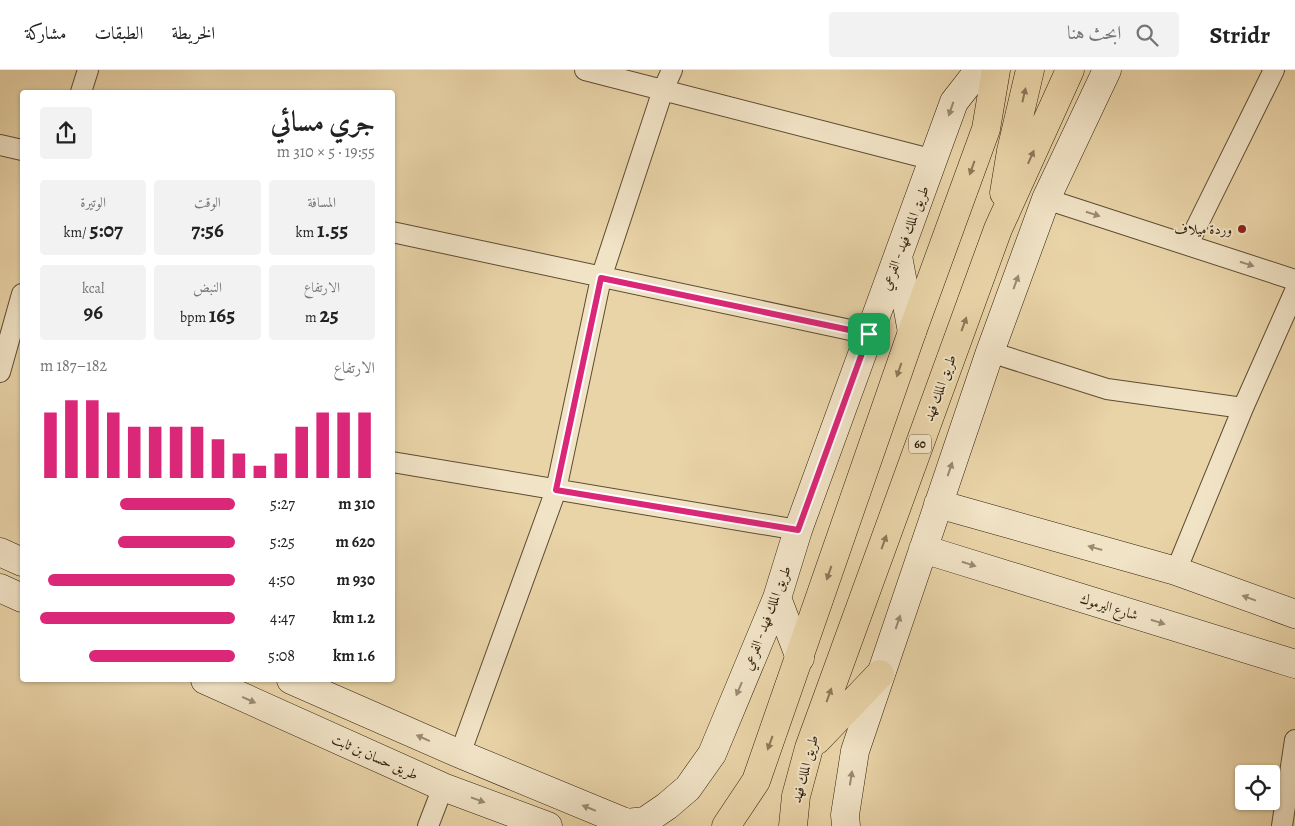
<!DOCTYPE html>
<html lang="ar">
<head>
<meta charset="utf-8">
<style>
  :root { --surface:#fff; --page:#f2f2f2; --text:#222; --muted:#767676; --line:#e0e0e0; --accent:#db2777 }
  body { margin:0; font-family:Alegreya,Amiri,serif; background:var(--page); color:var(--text); direction:rtl; height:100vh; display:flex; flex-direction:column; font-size:19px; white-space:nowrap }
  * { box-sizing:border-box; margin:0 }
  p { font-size:16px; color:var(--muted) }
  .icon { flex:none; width:28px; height:28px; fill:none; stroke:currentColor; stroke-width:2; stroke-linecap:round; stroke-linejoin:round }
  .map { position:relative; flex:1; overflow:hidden; direction:ltr }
  .details { position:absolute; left:20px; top:20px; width:375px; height:592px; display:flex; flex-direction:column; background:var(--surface); border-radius:5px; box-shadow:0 1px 4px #0004; direction:rtl }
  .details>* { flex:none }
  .buttons { position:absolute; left:1235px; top:695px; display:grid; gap:10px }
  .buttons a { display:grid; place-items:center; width:45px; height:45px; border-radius:5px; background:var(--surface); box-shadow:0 1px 4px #0004; font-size:25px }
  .pin { position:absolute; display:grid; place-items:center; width:42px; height:42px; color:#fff; margin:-21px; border-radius:10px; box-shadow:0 2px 8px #0006 }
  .round { display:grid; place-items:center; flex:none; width:52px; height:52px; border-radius:5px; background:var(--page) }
  .head { display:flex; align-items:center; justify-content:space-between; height:85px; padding:0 20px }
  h1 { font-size:28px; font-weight:600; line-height:38px }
  .stats { display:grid; grid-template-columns:repeat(3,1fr); gap:8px; height:85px; padding:5px 20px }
  .stats div { display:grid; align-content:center; border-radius:5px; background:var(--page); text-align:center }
  .stats b { font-size:21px; font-weight:600 }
  .stats small { font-size:14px; font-weight:400 }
  .stats p { font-size:14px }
  .chart { height:140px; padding:10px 20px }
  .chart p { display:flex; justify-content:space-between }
  .chart svg { width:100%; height:90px; margin-top:5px; stroke:var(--accent); stroke-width:6 }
  ul { padding:0 20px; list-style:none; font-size:16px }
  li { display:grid; grid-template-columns:80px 60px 1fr; align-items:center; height:38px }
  li i { height:12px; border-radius:6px; background:var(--accent) }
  header { display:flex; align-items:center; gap:30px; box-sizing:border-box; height:70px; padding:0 25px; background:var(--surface); border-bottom:1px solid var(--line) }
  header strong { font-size:24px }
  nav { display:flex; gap:28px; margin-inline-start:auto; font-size:18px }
  .search { width:350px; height:45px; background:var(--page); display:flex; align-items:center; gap:12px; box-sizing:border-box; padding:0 18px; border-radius:5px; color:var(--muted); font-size:19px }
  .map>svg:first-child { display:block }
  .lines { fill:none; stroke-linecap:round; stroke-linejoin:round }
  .street-casing { stroke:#5d4b32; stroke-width:22 }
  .secondary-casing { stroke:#2e1d0a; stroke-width:29 }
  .highway-casing { stroke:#2e1d0a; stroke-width:29 }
  .street { stroke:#f1e3c6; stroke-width:20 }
  .secondary { stroke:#f1e3c6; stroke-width:28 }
  .highway { stroke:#e9d4a8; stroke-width:28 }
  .oneway { fill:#8c7859 }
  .oneway2 { fill:#998a71 }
  .route-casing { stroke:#fff; stroke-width:10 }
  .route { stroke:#db2777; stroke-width:6 }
  .poi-dot { fill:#8f2418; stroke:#f1e3c6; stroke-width:2 }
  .labels { text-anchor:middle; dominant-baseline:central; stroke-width:4; stroke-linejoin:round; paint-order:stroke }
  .shield { fill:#f1e3c6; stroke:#685842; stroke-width:1 }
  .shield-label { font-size:12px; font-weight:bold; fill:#2e1d0a }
  .poi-label { font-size:14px; fill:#2e1d0a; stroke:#f1e3c6; text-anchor:end }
  .street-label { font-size:14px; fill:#2e1d0a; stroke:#f1e3c6 }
</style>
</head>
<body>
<header>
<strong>Stridr</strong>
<div class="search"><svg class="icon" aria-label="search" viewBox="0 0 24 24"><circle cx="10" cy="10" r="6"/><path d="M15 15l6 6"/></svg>ابحث هنا</div>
<nav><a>الخريطة</a><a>الطبقات</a><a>مشاركة</a></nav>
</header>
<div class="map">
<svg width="1295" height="756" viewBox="0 0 1295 756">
  <rect width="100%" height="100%" fill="#e9d4a8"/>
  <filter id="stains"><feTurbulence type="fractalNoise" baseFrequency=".004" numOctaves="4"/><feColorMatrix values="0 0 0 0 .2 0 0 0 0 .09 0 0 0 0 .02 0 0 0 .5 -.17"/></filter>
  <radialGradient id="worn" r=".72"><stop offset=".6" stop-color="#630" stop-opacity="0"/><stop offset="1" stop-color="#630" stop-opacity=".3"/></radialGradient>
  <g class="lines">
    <defs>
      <path id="street" d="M585,0L934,90
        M81,22L88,0
        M0,75L22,80
        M1046,129L1295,210
        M392,162L869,264
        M1188,174L1274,0
        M990,282L1107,319L1243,338
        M0,302L22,224
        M392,392L798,460
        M1176,501L1243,338L1295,221
        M460,684L556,420L601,208L663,20L672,0
        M428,756L443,717
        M1282,756L1295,670"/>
      <path id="secondary" d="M898,186L912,262
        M938,434L1176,501L1295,544
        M923,479L1295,594
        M0,482L22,492
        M0,518L22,528
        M777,528L800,588
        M205,610L443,717L548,756
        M291,610L460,684L634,756
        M627,753L645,751L667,736L688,718L712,684L777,528L798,460L954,32L979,0
        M846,756L845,745L855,681L990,282L1046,129L1107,0"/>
      <path id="highway" d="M1004,123L1011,81L1030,0
        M817,670L880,604
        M726,756L756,711L912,262L986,59L996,0
        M793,756L796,726L809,678L998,159L1070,0"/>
    </defs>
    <use href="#street" class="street-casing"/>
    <use href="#secondary" class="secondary-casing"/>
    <use href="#highway" class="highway-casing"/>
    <use href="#street" class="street"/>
    <use href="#secondary" class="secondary"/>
    <use href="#highway" class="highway"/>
  </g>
  <defs><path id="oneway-solid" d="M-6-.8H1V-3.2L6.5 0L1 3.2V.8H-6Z" transform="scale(1.25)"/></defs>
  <g class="oneway">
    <use href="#oneway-solid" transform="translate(1024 25) rotate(-77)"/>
    <use href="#oneway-solid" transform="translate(1031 87) rotate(-66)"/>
    <use href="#oneway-solid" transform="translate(972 98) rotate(110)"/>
    <use href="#oneway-solid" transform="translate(964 254) rotate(-70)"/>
    <use href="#oneway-solid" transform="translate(899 300) rotate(109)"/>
    <use href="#oneway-solid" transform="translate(884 472) rotate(-70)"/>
    <use href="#oneway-solid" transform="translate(829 503) rotate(109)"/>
    <use href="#oneway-solid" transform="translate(829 625) rotate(-70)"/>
    <use href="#oneway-solid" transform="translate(770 673) rotate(110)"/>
  </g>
  <g class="oneway2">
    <use href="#oneway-solid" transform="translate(951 39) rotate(109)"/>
    <use href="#oneway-solid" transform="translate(1093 144) rotate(18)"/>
    <use href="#oneway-solid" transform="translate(1247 194) rotate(18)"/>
    <use href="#oneway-solid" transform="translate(1016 212) rotate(-70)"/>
    <use href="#oneway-solid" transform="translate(950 399) rotate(-71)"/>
    <use href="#oneway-solid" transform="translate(1095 478) rotate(-164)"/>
    <use href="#oneway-solid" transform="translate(969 494) rotate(17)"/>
    <use href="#oneway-solid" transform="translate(1249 528) rotate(-160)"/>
    <use href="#oneway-solid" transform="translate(898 552) rotate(-71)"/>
    <use href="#oneway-solid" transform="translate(1158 552) rotate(17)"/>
    <use href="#oneway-solid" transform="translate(739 619) rotate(113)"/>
    <use href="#oneway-solid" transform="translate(249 630) rotate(24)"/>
    <use href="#oneway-solid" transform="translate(423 668) rotate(-156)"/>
    <use href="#oneway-solid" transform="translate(851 708) rotate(-81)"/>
    <use href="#oneway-solid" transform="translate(478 730) rotate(20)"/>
    <use href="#oneway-solid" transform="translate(589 738) rotate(-158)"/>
  </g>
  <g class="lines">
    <defs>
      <path id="route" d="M601,208L869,264L798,460L556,420Z"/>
    </defs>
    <use href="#route" class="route-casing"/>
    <use href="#route" class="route"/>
  </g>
  <circle class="poi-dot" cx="1242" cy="159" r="5"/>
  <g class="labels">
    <rect class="shield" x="909" y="364.5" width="22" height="19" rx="4"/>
    <g class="shield-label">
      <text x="920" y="374">60</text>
    </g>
    <g class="poi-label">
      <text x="1232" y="159">وردة ميلاف</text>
    </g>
    <g class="street-label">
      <text transform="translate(905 168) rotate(-69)">طريق الملك فهد - الفرعي</text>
      <text transform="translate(940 318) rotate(-70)">طريق الملك فهد</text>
      <text transform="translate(1109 537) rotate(17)">شارع اليرموك</text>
      <text transform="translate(767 548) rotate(-69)">طريق الملك فهد - الفرعي</text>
      <text transform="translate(375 687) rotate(24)">طريق حسان بن ثابت</text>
      <text transform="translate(805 699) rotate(-75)">طريق الملك فهد</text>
    </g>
  </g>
  <rect width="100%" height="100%" filter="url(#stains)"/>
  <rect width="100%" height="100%" fill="url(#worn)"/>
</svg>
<div class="buttons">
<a><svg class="icon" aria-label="locate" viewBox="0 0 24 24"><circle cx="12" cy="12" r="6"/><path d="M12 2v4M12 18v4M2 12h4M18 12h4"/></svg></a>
</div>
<div class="pin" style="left:869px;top:264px;background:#1e9e55"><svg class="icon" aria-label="arrive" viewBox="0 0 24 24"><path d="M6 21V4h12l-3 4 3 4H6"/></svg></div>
<section class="details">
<div class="head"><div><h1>جري مسائي</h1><p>19:55 · 5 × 310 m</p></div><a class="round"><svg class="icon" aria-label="share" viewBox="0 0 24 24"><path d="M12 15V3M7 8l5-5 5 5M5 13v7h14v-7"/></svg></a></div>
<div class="stats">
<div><p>المسافة</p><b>1.55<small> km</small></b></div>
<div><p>الوقت</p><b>7:56</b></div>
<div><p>الوتيرة</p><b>5:07<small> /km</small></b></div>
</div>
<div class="stats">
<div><p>الارتفاع</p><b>25<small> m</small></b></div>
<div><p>النبض</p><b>165<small> bpm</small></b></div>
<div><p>kcal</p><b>96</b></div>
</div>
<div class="chart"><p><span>الارتفاع</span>182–187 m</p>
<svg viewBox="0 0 160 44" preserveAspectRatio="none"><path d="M5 44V12M15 44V6M25 44V6M35 44V12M45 44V19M55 44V19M65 44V19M75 44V19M85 44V25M95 44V32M105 44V38M115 44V32M125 44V19M135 44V12M145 44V12M155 44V12"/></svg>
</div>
<ul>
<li><b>310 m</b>5:27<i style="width:59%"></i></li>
<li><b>620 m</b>5:25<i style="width:60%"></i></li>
<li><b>930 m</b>4:50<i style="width:96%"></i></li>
<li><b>1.2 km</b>4:47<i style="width:100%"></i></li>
<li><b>1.6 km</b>5:08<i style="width:75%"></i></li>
</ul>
</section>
</div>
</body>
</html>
